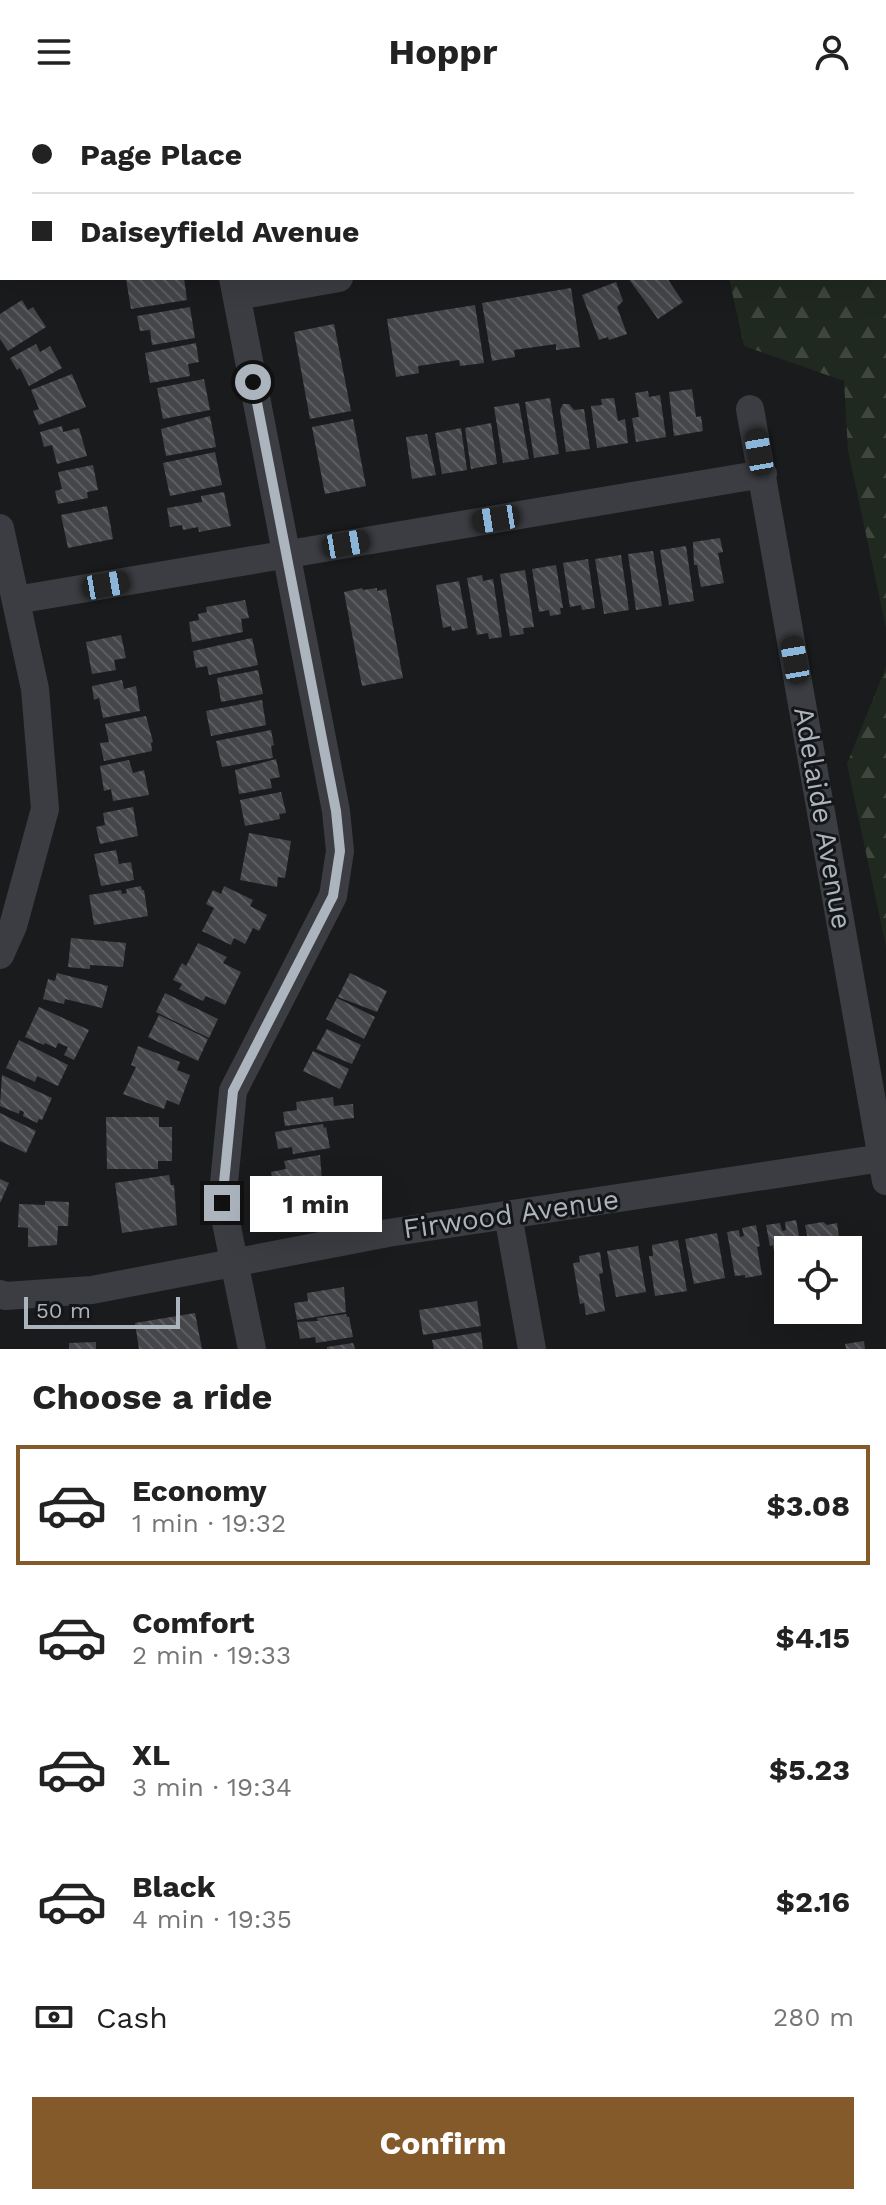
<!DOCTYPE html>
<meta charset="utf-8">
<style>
:root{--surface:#fff;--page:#f2f2f2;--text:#222;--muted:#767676;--line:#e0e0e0;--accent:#845a2a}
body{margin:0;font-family:"Work Sans",sans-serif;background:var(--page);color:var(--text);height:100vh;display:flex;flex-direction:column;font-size:30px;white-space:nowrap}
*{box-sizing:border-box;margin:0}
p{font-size:26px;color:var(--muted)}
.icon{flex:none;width:44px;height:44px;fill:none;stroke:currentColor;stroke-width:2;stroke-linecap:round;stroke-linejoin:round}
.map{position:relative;height:1245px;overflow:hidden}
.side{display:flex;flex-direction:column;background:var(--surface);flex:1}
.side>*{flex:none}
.guide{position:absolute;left:0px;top:0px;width:886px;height:176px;box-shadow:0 8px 32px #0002;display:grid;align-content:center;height:176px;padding:0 32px;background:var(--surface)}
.tools{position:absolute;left:774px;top:1132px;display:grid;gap:16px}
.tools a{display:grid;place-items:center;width:88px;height:88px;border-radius:0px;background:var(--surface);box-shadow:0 8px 32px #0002;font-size:40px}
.scale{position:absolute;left:24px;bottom:20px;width:156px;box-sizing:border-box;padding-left:8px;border:4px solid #acb4bd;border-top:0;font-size:22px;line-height:28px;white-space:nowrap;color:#acb4bd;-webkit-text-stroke:6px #151618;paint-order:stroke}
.end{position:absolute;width:36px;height:36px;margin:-18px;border:10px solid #acb4bd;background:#111;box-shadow:0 0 0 4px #111}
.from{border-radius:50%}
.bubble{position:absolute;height:56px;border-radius:0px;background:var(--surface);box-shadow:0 8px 32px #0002;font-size:26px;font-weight:700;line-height:56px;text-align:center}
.car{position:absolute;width:24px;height:48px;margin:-24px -12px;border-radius:10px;box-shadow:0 0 6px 2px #0007;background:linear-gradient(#222 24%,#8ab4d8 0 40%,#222 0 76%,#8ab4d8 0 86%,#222 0)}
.guide b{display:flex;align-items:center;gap:28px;height:76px;font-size:30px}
.guide b+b{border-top:2px solid var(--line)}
.guide i{width:20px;height:20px;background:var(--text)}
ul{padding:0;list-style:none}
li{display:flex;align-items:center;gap:24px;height:120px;margin:0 16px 12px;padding:0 16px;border:4px solid transparent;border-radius:0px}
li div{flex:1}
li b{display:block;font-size:30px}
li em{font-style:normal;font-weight:700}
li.active{border-color:var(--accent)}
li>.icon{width:72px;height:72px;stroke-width:1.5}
h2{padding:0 32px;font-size:36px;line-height:96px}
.pay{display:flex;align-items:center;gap:20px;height:88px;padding:0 32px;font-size:30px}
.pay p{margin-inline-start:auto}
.cta{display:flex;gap:16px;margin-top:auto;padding:16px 32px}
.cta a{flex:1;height:92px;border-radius:0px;background:var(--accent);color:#fff;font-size:32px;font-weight:700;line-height:92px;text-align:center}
header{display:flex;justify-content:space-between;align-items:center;height:104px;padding:0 32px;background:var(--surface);font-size:36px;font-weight:700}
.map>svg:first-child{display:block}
.forest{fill:url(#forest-firs)}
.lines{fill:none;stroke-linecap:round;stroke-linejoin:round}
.stream{stroke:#2f3c42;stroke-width:6}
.building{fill:url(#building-back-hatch)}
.minor{stroke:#3b3d42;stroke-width:28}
.route{stroke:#acb4bd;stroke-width:10}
.labels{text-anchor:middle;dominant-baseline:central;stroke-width:6;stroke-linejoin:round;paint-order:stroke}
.street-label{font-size:28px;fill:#acb4bd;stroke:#151618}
</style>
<header><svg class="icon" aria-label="menu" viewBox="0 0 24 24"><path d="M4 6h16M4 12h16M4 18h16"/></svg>Hoppr<svg class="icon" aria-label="person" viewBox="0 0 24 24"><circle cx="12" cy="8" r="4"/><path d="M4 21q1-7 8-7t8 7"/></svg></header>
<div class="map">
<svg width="886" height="1245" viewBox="0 0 886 1245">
<defs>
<pattern id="forest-firs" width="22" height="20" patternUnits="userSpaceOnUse" patternTransform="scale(2)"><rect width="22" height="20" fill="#202920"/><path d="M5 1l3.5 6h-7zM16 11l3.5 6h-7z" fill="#3e463e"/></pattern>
<pattern id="building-back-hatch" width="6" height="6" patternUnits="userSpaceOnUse" patternTransform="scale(2)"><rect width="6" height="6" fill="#44464a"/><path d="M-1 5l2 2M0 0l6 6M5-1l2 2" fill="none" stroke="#5c5e62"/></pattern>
</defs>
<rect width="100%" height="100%" fill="#1a1b1d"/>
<path class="forest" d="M603 0H886V524L848 346 844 277 744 242 729 174H884V2Z
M886 563V842L847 660Z"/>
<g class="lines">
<path class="stream" d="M778 0 780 2
M884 103 886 104
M884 146 886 151"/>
</g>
<path class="building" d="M134 174H184L187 196 131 205 126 175Z
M628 174H667L683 198 658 215Z
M616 178 623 197 617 203 627 230 609 236 608 233 599 236 582 191Z
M571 184 580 243 556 246V240L514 246 515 253 492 257 482 199Z
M22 196 28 206 33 203 46 223 8 247 0 235V210Z
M475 201 484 259 460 262 459 256 418 262 419 269 396 273 387 215Z
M190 203 195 234 152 241 150 226 140 227 137 212Z
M334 220 351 307 310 315 294 228Z
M196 239 199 258 188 260 190 272 150 279 145 249Z
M36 240 40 248 50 242 62 264 29 282 20 264 17 266 10 254Z
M72 270 86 303 39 321 33 307 39 305 31 286Z
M204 275 210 306 163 315 157 284Z
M692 285 696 313 701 312 703 327 674 332 669 288Z
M648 287 649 293 660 291 666 333 636 338 632 314 639 313 635 289Z
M550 294 559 350 534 354 525 298Z
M614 294 618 317 625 315 628 339 597 344 591 302 602 301 601 295Z
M519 299 529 355 503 359 494 303Z
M563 300H569L574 306 584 305 590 345 566 348 560 306Z
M210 312 216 343 166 352 161 325Z
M353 315 366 382 325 390 312 323Z
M491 319 497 360 471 365 465 324Z
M62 322 63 328 79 324 87 352 57 360 52 341 44 343 40 328Z
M461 324 467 366 442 370 435 329Z
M427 330 436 371 412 375 406 333Z
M215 348 222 381 170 392 163 359Z
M93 361 98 386 87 388 88 394 58 400 55 387 62 385 58 368Z
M224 388 231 422 199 428 198 423 183 426 182 421 170 423 167 404 202 398 201 392Z
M107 402 113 435 68 444 61 411Z
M720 434 723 448 718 449 724 479 701 483 697 461H694L693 438Z
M686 442 694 497 669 501 660 446Z
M653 447 662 502 636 506 628 450Z
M621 451 629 506 604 510 595 455Z
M588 455 595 504 582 506 581 501 570 503 563 459Z
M556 461 563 504H560L561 510 550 512 549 506 539 508 532 465Z
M525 466 534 523 523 524 524 530 510 532 500 470Z
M482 471 483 477 493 475 502 533 489 535 488 529 477 531 467 474Z
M459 477 468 524 452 527 451 522 443 524 436 481Z
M362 484 363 486 377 484V487L386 485 403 574 362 582 344 488Z
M245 496 249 514 241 515 243 528 192 538 189 518 199 516 198 510 207 508 206 503Z
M121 531 126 554 114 556 116 566 92 570 86 538Z
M252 534 258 561 209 571 207 562 196 564 193 547Z
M258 566 263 590 221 598 217 574Z
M122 576 124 585 136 582 140 607 103 614 99 594 94 596 92 582Z
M262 596 266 621 211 632 206 607Z
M146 612 153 638 151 639 152 647 104 657 100 639 109 638 105 620Z
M271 626 274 641 271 642 273 654 222 663 216 637Z
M276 655 280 673 270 675 272 684 239 690 235 666Z
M129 656 133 669 144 666 149 691 113 697 111 685 104 687 100 662Z
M281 688 286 709 279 710 280 715 245 722 240 696Z
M133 703 138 732 100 740 96 723 105 721 103 709Z
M249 729 291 737 285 774 278 773 277 783 240 776Z
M116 746 119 760 131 758 134 776 101 782 94 750Z
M141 782 142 786H144L148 812 94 821 89 791 121 786 122 790 127 789 126 785Z
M224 782 253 796 250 802 267 811 259 827 253 824 245 840 234 834 231 841 202 827 214 804 206 800 213 786 221 790Z
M71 834 126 839 123 863 90 861V865L68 863Z
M198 839 227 853 223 859 241 868 225 901 206 892 203 897 179 885 182 880 173 876 182 859 186 862Z
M57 869 108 882 102 904 65 895 64 900 43 895 48 875 55 877Z
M350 869 387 887 377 908 338 893Z
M165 889 218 915 209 934 156 908Z
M337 894 375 913 364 935 326 915Z
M39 903 89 926 74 956 64 951 68 943 58 939 56 944 45 939 44 941 25 933Z
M159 911 208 935 198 957 148 933Z
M327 925 361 941 352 960 316 945Z
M19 936 68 961 58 982 37 972 35 978 6 964Z
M138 942 180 958 177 966 190 971 179 1001 167 996 164 1005 123 990 136 963 131 961Z
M313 947 349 965 340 985 303 967Z
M2 971 52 994 42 1016 39 1015 37 1019 23 1012 24 1008 20 1006 19 1010 0 1002Z
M333 993 334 1002 353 1000 354 1014 285 1022 283 1008 297 1006 296 998Z
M0 1009 36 1027 26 1049 0 1037Z
M106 1013H159V1023H172V1057H158V1065H107Z
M323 1020 324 1024 326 1023 330 1044 293 1050 292 1043 278 1045 275 1028Z
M320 1051 322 1077 329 1101 292 1107 291 1100 277 1102 271 1068 286 1065 284 1057Z
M169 1071 171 1081H174L177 1121 122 1129 115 1079Z
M0 1075 9 1079 0 1099Z
M45 1097 69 1098 68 1122H58L57 1141 28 1143V1124L18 1123 19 1100 45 1101Z
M796 1116 802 1146H788V1167L778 1169 773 1141 770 1142 766 1121 780 1119 782 1127 786 1126 785 1118Z
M823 1118 827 1121 837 1119 841 1146H810L805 1121Z
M756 1121 760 1142 757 1143 762 1171 745 1174V1171L735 1172 727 1128 739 1126 740 1133 744 1132 742 1124Z
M717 1129 725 1174 694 1180 685 1135Z
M678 1136 687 1187 655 1192 649 1152H653L652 1141Z
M638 1142 646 1188 616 1193 607 1147Z
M600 1148 603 1169 599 1170 605 1207 586 1211 584 1199 580 1200 573 1159 580 1158 579 1152Z
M344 1183 346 1208 297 1216 294 1199 308 1197 307 1189Z
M477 1197 481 1222 423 1231 419 1206Z
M195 1209 202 1245H139L135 1219Z
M346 1210 347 1213H349L353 1233 316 1239 315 1233 300 1235 297 1218 318 1217 317 1214Z
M481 1228 483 1245H434L432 1236Z
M864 1237 865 1245H846L845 1240Z
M96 1238V1245H69V1239Z
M353 1239 355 1245H327V1243Z"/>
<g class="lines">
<path class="minor" d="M200 0V2
M233 174 336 707 340 747 333 792 233 987 222 1099 252 1245
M237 192 339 174
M750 305 886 1077
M0 424 35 585 45 705 13 822 0 851
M16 496 763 370
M508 1111 532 1245
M0 1190 5 1192 92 1186 388 1129 882 1054"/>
</g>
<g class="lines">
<path class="route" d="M222 1099 233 987 333 792 340 747 336 707 253 278"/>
</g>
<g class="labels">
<g class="street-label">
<text transform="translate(823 714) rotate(80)">Adelaide Avenue</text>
<text transform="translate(511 1110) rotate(-8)">Firwood Avenue</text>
</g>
</g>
</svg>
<div class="tools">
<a><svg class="icon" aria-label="locate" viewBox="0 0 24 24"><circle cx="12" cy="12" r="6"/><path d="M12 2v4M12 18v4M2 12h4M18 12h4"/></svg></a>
</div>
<div class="scale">50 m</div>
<i class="end from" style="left:253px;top:278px"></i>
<i class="end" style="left:222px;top:1099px"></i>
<div class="bubble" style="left:250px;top:1072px;width:132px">1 min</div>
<i class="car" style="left:759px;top:348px;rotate:350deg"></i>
<i class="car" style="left:496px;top:415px;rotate:261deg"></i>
<i class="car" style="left:346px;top:440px;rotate:80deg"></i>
<i class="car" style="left:106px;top:481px;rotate:80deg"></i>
<i class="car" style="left:795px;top:556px;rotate:350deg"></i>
<div class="guide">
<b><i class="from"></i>Page Place</b>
<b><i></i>Daiseyfield Avenue</b>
</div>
</div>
<section class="side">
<h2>Choose a ride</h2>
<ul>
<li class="active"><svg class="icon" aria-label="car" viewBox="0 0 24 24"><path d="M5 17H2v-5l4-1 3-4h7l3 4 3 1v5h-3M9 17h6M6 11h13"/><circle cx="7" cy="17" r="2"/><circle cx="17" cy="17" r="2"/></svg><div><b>Economy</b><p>1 min · 19:32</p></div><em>$3.08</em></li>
<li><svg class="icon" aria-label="car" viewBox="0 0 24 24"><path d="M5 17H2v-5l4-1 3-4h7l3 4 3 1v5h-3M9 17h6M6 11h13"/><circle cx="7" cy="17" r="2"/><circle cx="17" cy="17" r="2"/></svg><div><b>Comfort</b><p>2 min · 19:33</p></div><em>$4.15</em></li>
<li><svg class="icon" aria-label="car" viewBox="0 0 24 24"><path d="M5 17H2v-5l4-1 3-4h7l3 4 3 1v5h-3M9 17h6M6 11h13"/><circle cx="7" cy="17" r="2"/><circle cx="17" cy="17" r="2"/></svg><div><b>XL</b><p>3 min · 19:34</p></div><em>$5.23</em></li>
<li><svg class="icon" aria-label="car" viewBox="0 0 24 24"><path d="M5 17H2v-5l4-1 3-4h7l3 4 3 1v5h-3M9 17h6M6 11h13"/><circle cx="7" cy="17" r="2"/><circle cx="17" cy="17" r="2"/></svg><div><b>Black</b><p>4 min · 19:35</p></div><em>$2.16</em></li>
</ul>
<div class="pay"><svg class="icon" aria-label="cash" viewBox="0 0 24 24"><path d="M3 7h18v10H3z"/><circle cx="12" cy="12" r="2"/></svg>Cash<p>280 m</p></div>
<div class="cta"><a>Confirm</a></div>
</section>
